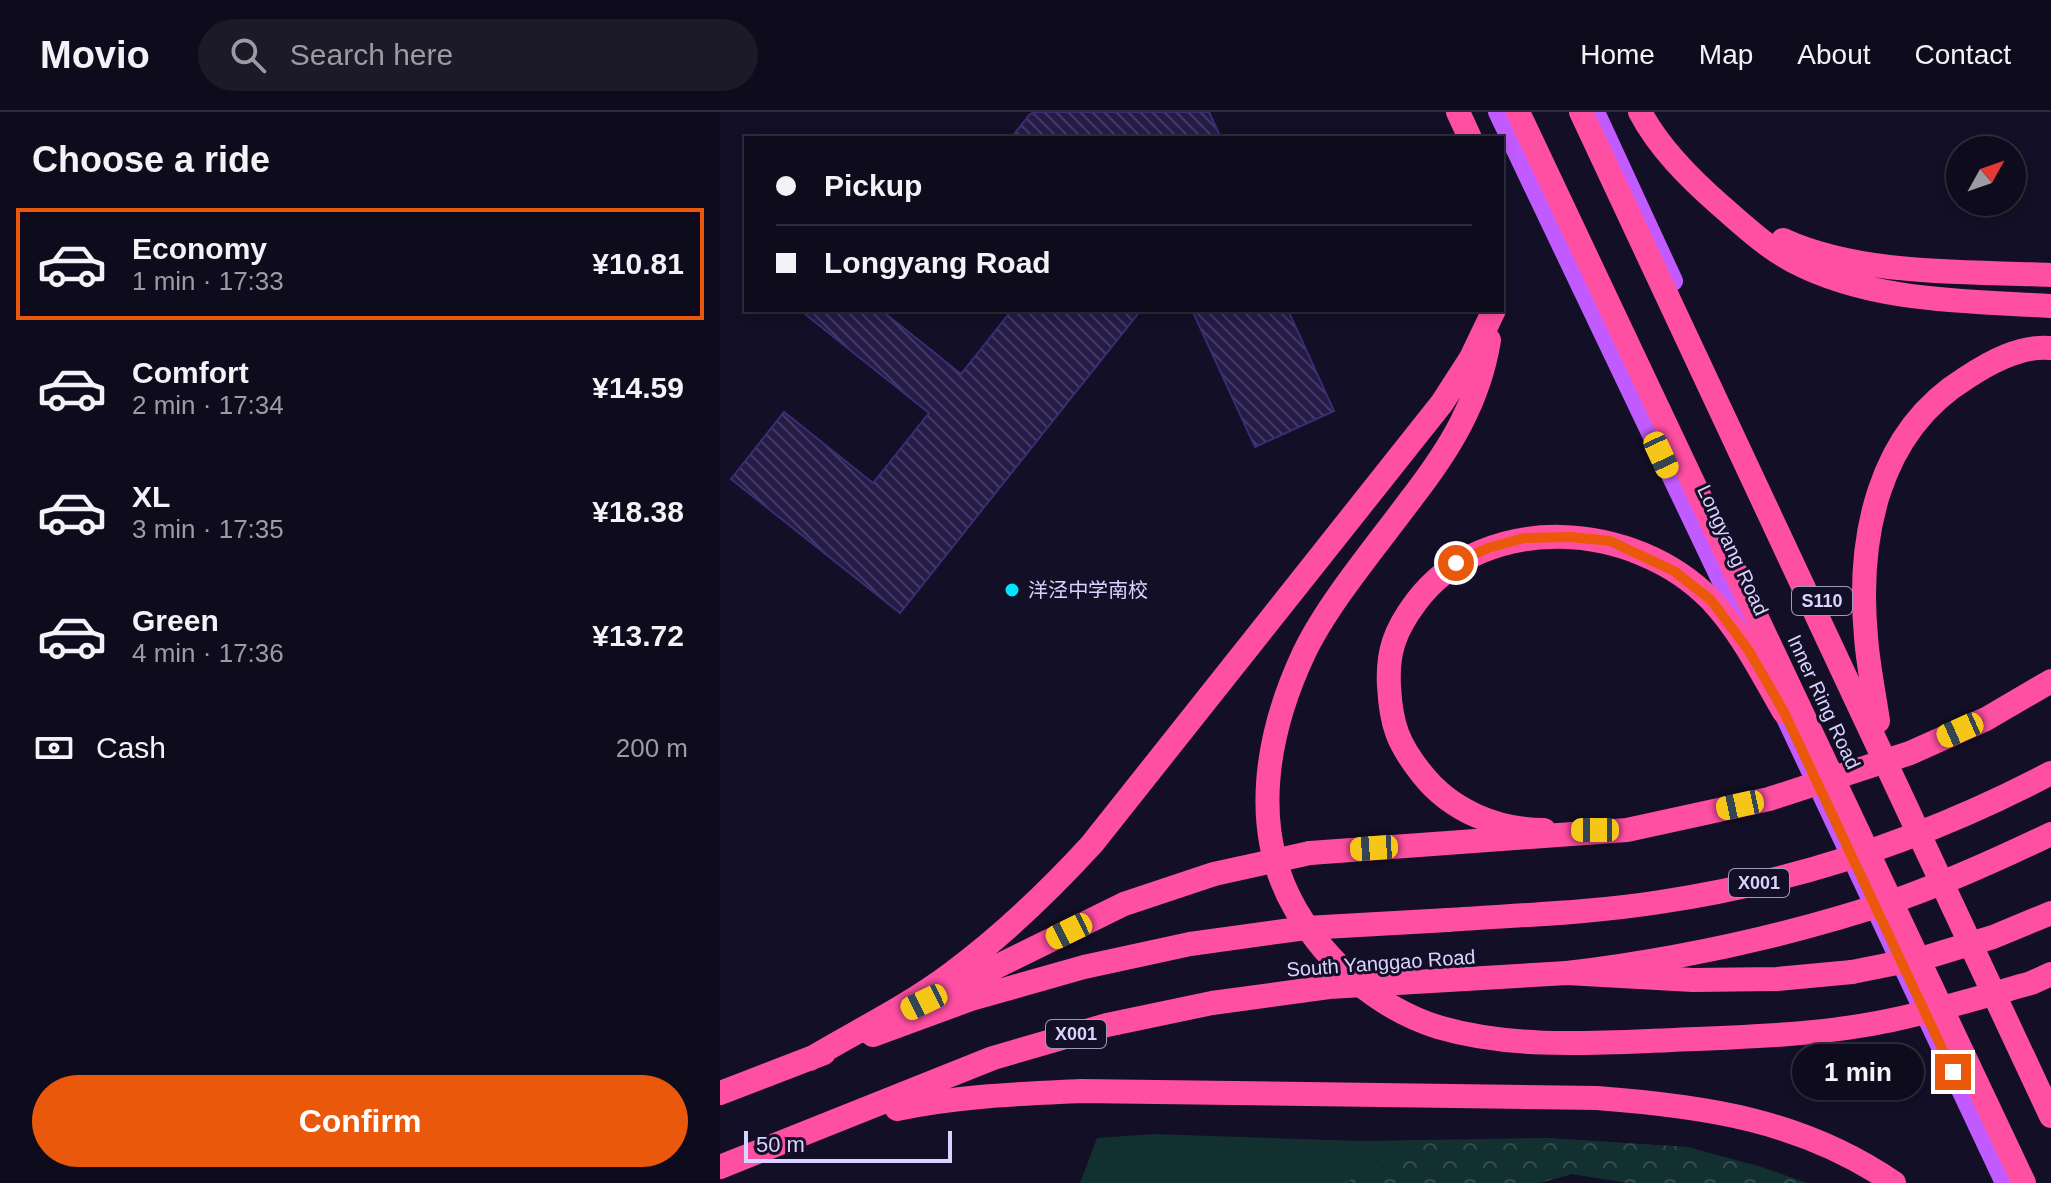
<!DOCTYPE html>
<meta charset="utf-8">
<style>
:root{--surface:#0e0b1c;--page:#1c1929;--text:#f1f3f6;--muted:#9b9ba3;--line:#2e2b3b;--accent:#ea580c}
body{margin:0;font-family:Helvetica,"Noto Sans SC",sans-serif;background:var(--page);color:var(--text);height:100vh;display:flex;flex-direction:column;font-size:30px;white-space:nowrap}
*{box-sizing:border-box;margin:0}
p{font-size:26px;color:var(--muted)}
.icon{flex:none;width:44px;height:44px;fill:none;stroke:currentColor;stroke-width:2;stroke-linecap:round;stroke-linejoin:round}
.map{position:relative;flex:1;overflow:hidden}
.panel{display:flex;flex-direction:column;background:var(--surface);width:720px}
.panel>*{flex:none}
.top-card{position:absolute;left:24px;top:24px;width:760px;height:176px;border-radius:0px;box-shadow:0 4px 12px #0003,0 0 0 2px var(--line);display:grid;align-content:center;height:176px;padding:0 32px;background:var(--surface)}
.needle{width:52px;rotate:50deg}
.tools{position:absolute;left:1226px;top:24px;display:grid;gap:16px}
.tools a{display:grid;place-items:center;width:80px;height:80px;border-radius:50%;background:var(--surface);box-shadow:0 4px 12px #0003,0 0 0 2px var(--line);font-size:40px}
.scale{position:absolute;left:24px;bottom:20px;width:208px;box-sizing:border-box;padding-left:8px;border:4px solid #d9d4ff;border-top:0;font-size:22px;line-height:28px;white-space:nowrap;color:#d9d4ff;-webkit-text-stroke:6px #130f26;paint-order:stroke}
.end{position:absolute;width:36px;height:36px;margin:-18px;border:10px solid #ea580c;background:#fff;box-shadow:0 0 0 4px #fff}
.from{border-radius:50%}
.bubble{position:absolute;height:56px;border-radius:28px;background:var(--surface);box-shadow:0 4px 12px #0003,0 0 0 2px var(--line);font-size:26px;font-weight:800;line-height:56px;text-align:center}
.car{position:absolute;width:24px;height:48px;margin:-24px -12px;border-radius:10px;box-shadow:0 0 6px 2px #0007;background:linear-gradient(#f5c518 24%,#345 0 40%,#f5c518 0 76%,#345 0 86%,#f5c518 0)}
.top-card b{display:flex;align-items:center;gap:28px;height:76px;font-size:30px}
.top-card b+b{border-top:2px solid var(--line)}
.top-card i{width:20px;height:20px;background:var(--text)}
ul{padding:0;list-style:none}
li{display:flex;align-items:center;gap:24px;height:112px;margin:0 16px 12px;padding:0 16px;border:4px solid transparent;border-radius:0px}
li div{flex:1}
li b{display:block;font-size:30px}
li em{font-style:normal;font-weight:800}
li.current{border-color:var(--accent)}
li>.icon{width:72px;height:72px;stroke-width:1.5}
h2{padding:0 32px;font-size:36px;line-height:96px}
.pay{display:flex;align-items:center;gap:20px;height:88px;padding:0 32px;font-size:30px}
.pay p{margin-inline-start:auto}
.button{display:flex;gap:16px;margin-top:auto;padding:16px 32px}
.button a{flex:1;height:92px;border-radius:48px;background:var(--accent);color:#fff;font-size:32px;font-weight:800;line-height:92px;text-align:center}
header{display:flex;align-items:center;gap:48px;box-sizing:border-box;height:112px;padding:0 40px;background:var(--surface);border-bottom:2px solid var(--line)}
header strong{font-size:38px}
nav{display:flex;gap:44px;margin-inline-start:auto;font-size:28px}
.search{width:560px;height:72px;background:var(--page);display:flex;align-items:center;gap:20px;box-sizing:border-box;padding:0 28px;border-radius:44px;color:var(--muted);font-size:30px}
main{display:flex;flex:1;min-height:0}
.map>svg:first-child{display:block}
.green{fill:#12302f}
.forest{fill:url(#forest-crowns)}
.building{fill:url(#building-back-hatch);stroke:#3b2d73;stroke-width:2}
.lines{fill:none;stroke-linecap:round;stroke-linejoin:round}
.primary{stroke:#c25bff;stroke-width:20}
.highway{stroke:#ff4fa3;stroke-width:24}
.highway-bridge{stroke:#ff4fa3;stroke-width:24}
.route{stroke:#ea580c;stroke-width:10}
.poi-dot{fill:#00e5ff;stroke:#130f26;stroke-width:3}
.labels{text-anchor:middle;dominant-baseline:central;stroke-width:6;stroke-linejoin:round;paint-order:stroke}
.shield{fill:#130f26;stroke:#9e99be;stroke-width:2}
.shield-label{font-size:18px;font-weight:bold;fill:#d9d4ff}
.street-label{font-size:20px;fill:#d9d4ff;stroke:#130f26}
.poi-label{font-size:20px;fill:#d9d4ff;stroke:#130f26;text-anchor:start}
</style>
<header>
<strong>Movio</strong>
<div class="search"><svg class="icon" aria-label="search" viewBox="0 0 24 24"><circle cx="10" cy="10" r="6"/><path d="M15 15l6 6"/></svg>Search here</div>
<nav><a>Home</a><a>Map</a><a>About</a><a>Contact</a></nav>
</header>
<main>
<section class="panel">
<h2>Choose a ride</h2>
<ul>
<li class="current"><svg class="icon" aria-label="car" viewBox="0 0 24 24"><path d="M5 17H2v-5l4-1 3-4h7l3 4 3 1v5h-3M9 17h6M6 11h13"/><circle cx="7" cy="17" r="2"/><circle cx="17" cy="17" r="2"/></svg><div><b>Economy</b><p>1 min · 17:33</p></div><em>¥10.81</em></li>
<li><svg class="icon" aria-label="car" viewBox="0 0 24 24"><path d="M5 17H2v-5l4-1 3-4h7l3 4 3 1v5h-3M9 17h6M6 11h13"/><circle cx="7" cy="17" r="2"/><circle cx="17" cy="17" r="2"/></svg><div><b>Comfort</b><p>2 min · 17:34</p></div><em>¥14.59</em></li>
<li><svg class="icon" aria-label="car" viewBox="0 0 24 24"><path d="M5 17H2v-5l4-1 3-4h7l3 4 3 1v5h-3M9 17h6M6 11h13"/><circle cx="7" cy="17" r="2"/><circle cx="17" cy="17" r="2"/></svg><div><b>XL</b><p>3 min · 17:35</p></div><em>¥18.38</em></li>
<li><svg class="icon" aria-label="car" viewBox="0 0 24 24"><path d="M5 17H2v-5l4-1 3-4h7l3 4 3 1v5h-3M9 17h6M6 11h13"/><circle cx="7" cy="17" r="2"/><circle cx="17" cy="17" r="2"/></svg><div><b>Green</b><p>4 min · 17:36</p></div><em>¥13.72</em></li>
</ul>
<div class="pay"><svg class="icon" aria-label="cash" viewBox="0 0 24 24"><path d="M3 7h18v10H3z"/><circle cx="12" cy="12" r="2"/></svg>Cash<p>200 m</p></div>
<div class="button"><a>Confirm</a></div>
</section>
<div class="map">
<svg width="1331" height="1071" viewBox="0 0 1331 1071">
<defs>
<pattern id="forest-crowns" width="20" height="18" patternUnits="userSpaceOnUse" patternTransform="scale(2)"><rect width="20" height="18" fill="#12302f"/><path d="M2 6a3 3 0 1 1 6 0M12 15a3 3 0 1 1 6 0" fill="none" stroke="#344d4e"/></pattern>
<pattern id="building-back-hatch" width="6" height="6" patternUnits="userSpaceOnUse" patternTransform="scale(2)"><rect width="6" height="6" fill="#241b47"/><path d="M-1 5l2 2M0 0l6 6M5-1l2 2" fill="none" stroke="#433b63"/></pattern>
</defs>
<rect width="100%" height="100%" fill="#130f26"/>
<path class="green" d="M434 1022 641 1029 827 1026 967 1035 1041 1055 1087 1071H908L852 1062 819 1071H360L377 1026Z"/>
<path class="forest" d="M827 1026 967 1035 1041 1055 1087 1071H908L852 1062 819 1071H624L708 1030Z"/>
<path class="building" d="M316 0H489L501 26H291L310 2Z
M80 198H161L241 262 292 198H421L180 501 11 367 64 300 153 371 209 301Z
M472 198H568L614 299 535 335Z"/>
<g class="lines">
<path class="primary" d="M778 0 1026 520
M875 0 953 169
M1058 589 1285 1071"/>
<path class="highway" d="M738 0 750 26
M920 0C939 36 969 66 1000 93 1022 112 1046 135 1073 149 1151 190 1245 189 1331 194
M1063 128C1142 164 1245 159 1331 163
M691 387C729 338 759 290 769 228
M1158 609C1154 581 1148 553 1146 525 1137 427 1157 321 1246 266 1270 250 1301 233 1331 236
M824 718C778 718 731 699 702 662 678 632 671 613 669 574 667 540 675 518 696 490 765 398 915 409 991 488 1021 520 1042 562 1064 600
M225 880 404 792 494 762 590 741
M153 923 251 887 364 855 470 832 586 816 728 808
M90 947C137 919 188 894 232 861 283 823 329 779 372 732L722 291 751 246 774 198
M0 981 104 941
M177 997C237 984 299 982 360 979L877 986C984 994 1082 1008 1174 1071
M0 1055 273 946 387 913 492 891 609 875 847 861 973 868 1057 867 1132 860"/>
<path class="highway-bridge" d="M798 0 1304 1071
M861 0 1331 1004
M691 387C657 433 608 491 584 541 546 622 529 718 576 798 608 852 658 896 718 915 786 935 859 932 929 929 1009 925 1093 925 1172 908 1219 898 1265 884 1311 871L1331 862
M590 741 907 718 1049 687 1190 641 1266 607 1331 569
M728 808C799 803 870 801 940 790 1077 770 1209 725 1331 661
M1132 860 1207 845 1273 825 1331 801
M847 861C962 847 1076 822 1185 785 1235 767 1283 745 1331 722"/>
</g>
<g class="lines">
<path class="route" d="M736 451 768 436 804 426 851 425 890 429 954 459 991 488 1029 539 1064 600 1233 960"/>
</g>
<circle class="poi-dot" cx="292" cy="478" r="8"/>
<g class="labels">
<g class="shield">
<rect x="1072" y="475" width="60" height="28" rx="6"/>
<rect x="1009" y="757" width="60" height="28" rx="6"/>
<rect x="326" y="908" width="60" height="28" rx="6"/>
</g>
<g class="shield-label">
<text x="1102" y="489">S110</text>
<text x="1039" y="771">X001</text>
<text x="356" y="922">X001</text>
</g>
<g class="street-label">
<text transform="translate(1013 438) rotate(65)">Longyang Road</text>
<text transform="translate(1104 590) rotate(65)">Inner Ring Road</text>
<text transform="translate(661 851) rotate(-4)">South Yanggao Road</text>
</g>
<g class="poi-label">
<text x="308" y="478">洋泾中学南校</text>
</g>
</g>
</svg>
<div class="tools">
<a><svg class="needle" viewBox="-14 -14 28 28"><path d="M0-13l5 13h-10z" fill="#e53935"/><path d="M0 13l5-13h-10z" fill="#9b9ba3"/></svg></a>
</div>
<div class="scale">50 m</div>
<i class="end from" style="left:736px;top:451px"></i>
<i class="end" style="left:1233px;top:960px"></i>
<div class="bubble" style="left:1072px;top:932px;width:132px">1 min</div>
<i class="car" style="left:941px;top:343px;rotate:155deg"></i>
<i class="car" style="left:1240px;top:618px;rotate:246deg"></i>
<i class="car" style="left:1020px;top:693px;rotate:258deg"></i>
<i class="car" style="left:875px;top:718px;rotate:270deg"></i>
<i class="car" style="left:654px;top:736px;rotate:266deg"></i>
<i class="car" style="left:349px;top:819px;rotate:244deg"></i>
<i class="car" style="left:204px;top:890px;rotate:244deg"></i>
<div class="top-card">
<b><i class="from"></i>Pickup</b>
<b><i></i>Longyang Road</b>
</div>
</div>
</main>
